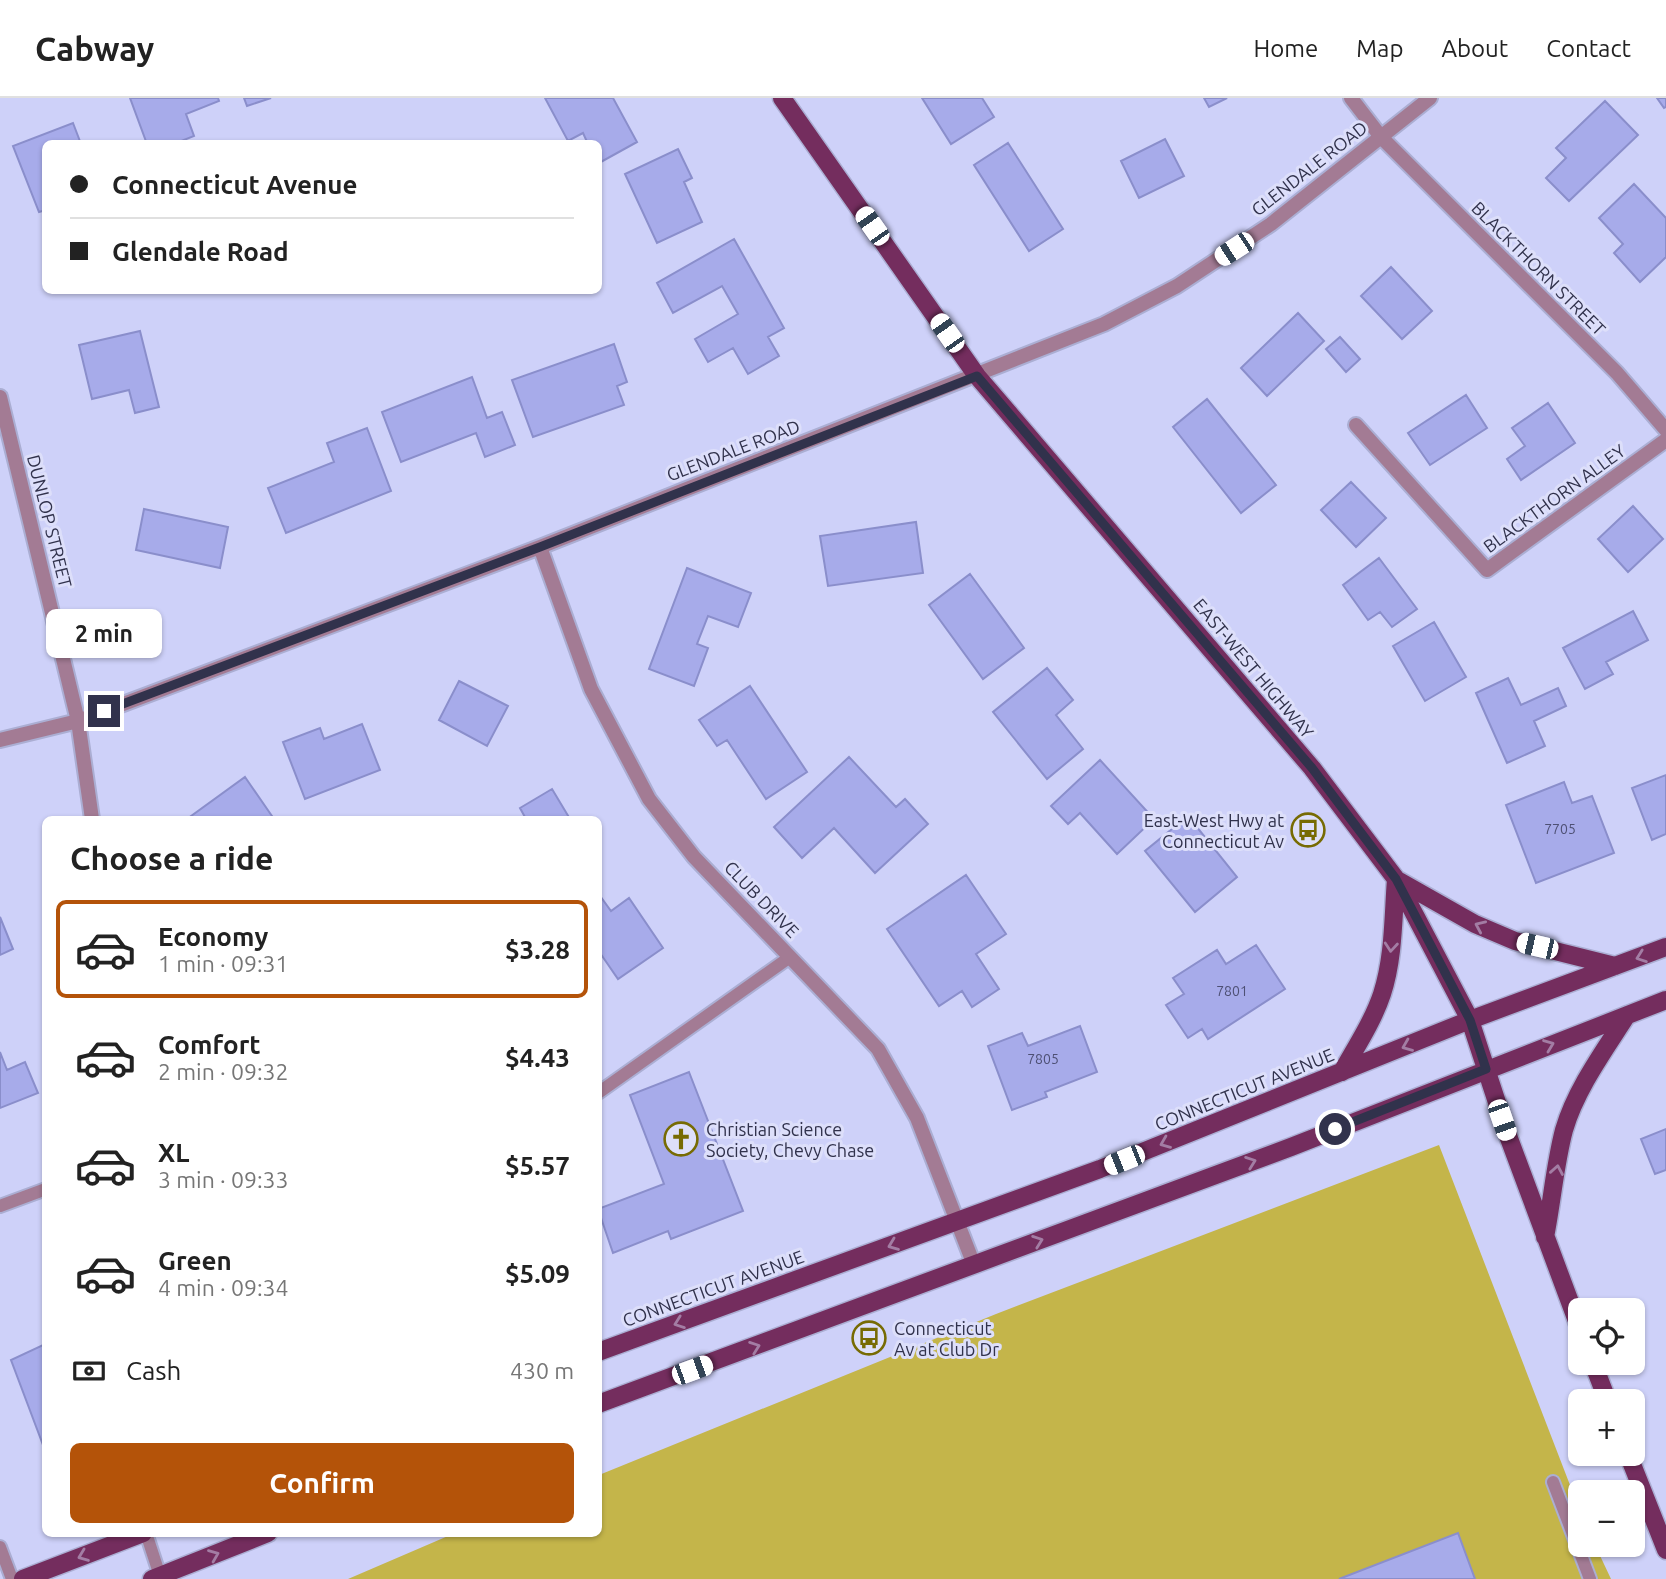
<!DOCTYPE html>
<meta charset="utf-8">
<style>
:root{--surface:#fff;--page:#f6f6f6;--text:#222;--muted:#767676;--line:#e0e0e0;--accent:#b45309}
body{margin:0;font-family:Ubuntu,sans-serif;background:var(--page);color:var(--text);height:100vh;display:flex;flex-direction:column;font-size:26px;white-space:nowrap}
*{box-sizing:border-box;margin:0}
p{font-size:23px;color:var(--muted)}
.icon{flex:none;width:38px;height:38px;fill:none;stroke:currentColor;stroke-width:2;stroke-linecap:round;stroke-linejoin:round}
.map{position:relative;flex:1;overflow:hidden}
.drawer{position:absolute;left:42px;top:718px;width:560px;height:721px;display:flex;flex-direction:column;background:var(--surface);border-radius:10px;box-shadow:0 2px 5px #0004}
.drawer>*{flex:none}
.banner{position:absolute;left:42px;top:42px;width:560px;height:154px;border-radius:10px;box-shadow:0 2px 5px #0004;display:grid;align-content:center;height:154px;padding:0 28px;background:var(--surface)}
.buttons{position:absolute;left:1568px;top:1200px;display:grid;gap:14px}
.buttons a{display:grid;place-items:center;width:77px;height:77px;border-radius:10px;background:var(--surface);box-shadow:0 2px 5px #0004;font-size:35px}
.end{position:absolute;width:32px;height:32px;margin:-16px;border:9px solid #31324c;background:#fff;box-shadow:0 0 0 4px #fff}
.from{border-radius:50%}
.bubble{position:absolute;height:49px;border-radius:10px;background:var(--surface);box-shadow:0 2px 5px #0004;font-size:23px;font-weight:700;line-height:49px;text-align:center}
.car{position:absolute;width:21px;height:42px;margin:-21px -10px;border-radius:9px;box-shadow:0 0 5px 2px #0007;background:linear-gradient(#fff 24%,#345 0 40%,#fff 0 76%,#345 0 86%,#fff 0)}
.banner b{display:flex;align-items:center;gap:24px;height:66px;font-size:26px}
.banner b+b{border-top:2px solid var(--line)}
.banner i{width:18px;height:18px;background:var(--text)}
ul{padding:0;list-style:none}
li{display:flex;align-items:center;gap:21px;height:98px;margin:0 14px 10px;padding:0 14px;border:4px solid transparent;border-radius:10px}
li div{flex:1}
li b{display:block;font-size:26px}
li em{font-style:normal;font-weight:700}
li.active{border-color:var(--accent)}
li>.icon{width:63px;height:63px;stroke-width:1.5}
h2{padding:0 28px;font-size:32px;line-height:84px}
.pay{display:flex;align-items:center;gap:18px;height:77px;padding:0 28px;font-size:26px}
.pay p{margin-inline-start:auto}
.action{display:flex;gap:14px;margin-top:auto;padding:14px 28px}
.action a{flex:1;height:80px;border-radius:10px;background:var(--accent);color:#fff;font-size:28px;font-weight:700;line-height:80px;text-align:center}
header{display:flex;align-items:center;gap:42px;box-sizing:border-box;height:98px;padding:0 35px;background:var(--surface);border-bottom:2px solid var(--line)}
header strong{font-size:33px}
nav{display:flex;gap:38px;margin-inline-start:auto;font-size:24px}
.map>svg:first-child{display:block}
.green{fill:#c4b54a}
.building{fill:#a7abea;stroke:#8a8ecb;stroke-width:2}
.lines{fill:none;stroke-linecap:round;stroke-linejoin:round}
.service-casing{stroke:#abaed3;stroke-width:16}
.minor-casing{stroke:#abaed3;stroke-width:18}
.primary-casing{stroke:#abaed3;stroke-width:21}
.service{stroke:#a37b94;stroke-width:12}
.minor{stroke:#a37b94;stroke-width:14}
.primary{stroke:#742d5e;stroke-width:18}
.oneway{stroke:#a37da4}
.route{stroke:#31324c;stroke-width:9}
.labels{text-anchor:middle;dominant-baseline:central;stroke-width:6;stroke-linejoin:round;paint-order:stroke}
.number-label{font-size:14px;fill:#4e5074}
.street-label{font-size:18px;fill:#31324c;stroke:#dddffa}
.poi-label{font-size:18px;fill:#31324c;stroke:#dddffa;text-anchor:start}
</style>
<header>
<strong>Cabway</strong>
<nav><a>Home</a><a>Map</a><a>About</a><a>Contact</a></nav>
</header>
<div class="map">
<svg width="1666" height="1481" viewBox="0 0 1666 1481">
<rect width="100%" height="100%" fill="#ced1f9"/>
<path class="green" d="M1439 1047 1580 1413V1447H1595L1611 1481H348L455 1435H598L599 1377 996 1216Z"/>
<path class="building" d="M130 0H218L219 3 186 16 194 38 174 46H147Z
M244 0H271L247 8Z
M545 0H613L637 44 599 65 598 46H588L583 35 568 43Z
M922 0H982L994 19 951 46Z
M1204 0H1227L1209 9Z
M1657 0H1666V9L1664 10Z
M1605 3 1638 37 1569 103 1546 80 1566 60 1556 50Z
M73 25 81 46H46V112L39 114 13 48Z
M1165 41 1184 78 1139 100 1121 63Z
M1008 45 1063 131 1029 153 974 67Z
M678 51 692 80 684 84 702 124 657 145 625 76Z
M1634 86 1666 120V159L1640 184 1614 155 1623 146 1599 120Z
M734 141 784 230 768 239 779 258 748 276 733 250 708 264 695 241 738 216 722 188 673 215 657 185Z
M1391 169 1432 213 1402 241 1361 198Z
M1298 215 1324 243 1267 298 1241 270Z
M140 233 159 309 135 315 129 292 92 301 79 247Z
M1340 239 1360 261 1346 274 1326 251Z
M614 246 627 284 617 288 624 307 533 339 512 282Z
M472 279 487 320 502 314 515 347 485 359 476 335 401 364 382 314Z
M1466 297 1487 330 1430 367 1408 335Z
M1207 301 1276 387 1241 415 1173 329Z
M1548 305 1575 345 1521 382 1507 361 1525 348 1512 330Z
M367 330 391 393 286 435 268 390 334 364 327 345Z
M1351 384 1386 420 1356 449 1321 412Z
M1633 408 1663 441 1628 474 1598 441Z
M144 411 228 429 220 470 136 452Z
M916 424 923 475 828 488 820 438Z
M1379 460 1417 511 1392 529 1380 514 1368 522 1343 487Z
M687 470 751 495 738 529 708 518 697 546 708 550 694 588 649 571Z
M970 476 1024 550 983 581 929 507Z
M1633 513 1648 542 1606 564 1613 576 1585 591 1563 550Z
M1434 524 1466 579 1425 603 1393 548Z
M1047 570 1073 602 1056 617 1083 651 1047 681 993 614Z
M1508 580 1521 607 1558 590 1566 608 1534 623 1545 648 1507 665 1476 595Z
M459 583 508 608 487 648 439 622Z
M750 588 807 674 766 701 727 642 717 648 699 622Z
M362 626 380 672 305 701 283 644 320 630 324 641Z
M849 659 896 709 905 701 928 726 875 775 834 730 802 760 774 729Z
M1100 662 1154 721 1117 756 1080 715 1068 726 1051 708Z
M1666 677V736L1652 742 1632 690Z
M245 679 274 721H187Z
M1564 684 1572 705 1592 698 1614 755 1536 785 1506 707Z
M552 691 570 721H526L520 710Z
M1188 718 1237 779 1195 814 1145 753Z
M966 777 1006 836 976 856 999 891 972 909 962 893 939 908 887 831Z
M598 795 611 813 629 800 663 850 618 881 598 852Z
M0 819 13 851 0 857Z
M1256 847 1285 891 1208 941 1202 931 1188 940 1166 907 1184 896 1173 880 1217 852 1226 866Z
M1080 928 1097 974 1045 994 1047 999 1012 1012 988 948 1022 935 1028 948Z
M0 954 7 972 25 964 38 995 0 1010Z
M689 974 743 1113 671 1141 668 1133 613 1155 598 1111 664 1086 630 997Z
M1666 1031V1072L1655 1076 1641 1041Z
M43 1247 46 1254V1355L11 1262Z
M1458 1435 1475 1481H1339Z"/>
<g class="lines">
<defs>
<path id="service" d="M598 995 790 859
M0 1108 46 1091
M1553 1384 1590 1481
M146 1435 160 1478
M0 1449 12 1481"/>
<path id="minor" d="M1351 0 1381 39 1617 275 1666 332
M0 299 78 623 92 721
M1356 327 1487 472 1666 342
M540 449 591 591 649 701 694 759 878 951 917 1020 974 1167
M0 642 78 623 540 449 1104 226 1177 188 1271 126 1430 0"/>
<path id="primary" d="M782 0 977 278 1312 670 1396 781 1470 922 1507 1035 1580 1231
M1399 783 1475 826 1515 843 1615 868
M1342 974C1356 949 1373 923 1382 896 1394 859 1393 819 1396 781
M1545 1139C1552 1104 1555 1066 1564 1032 1576 991 1604 953 1627 917
M598 1254 1100 1071 1470 922 1666 849
M1593 1265 1608 1304
M598 1306 1291 1049 1666 902
M1628 1356 1666 1452
M23 1481 143 1435
M152 1481 268 1435"/>
</defs>
<use href="#service" class="service-casing"/>
<use href="#minor" class="minor-casing"/>
<use href="#primary" class="primary-casing"/>
<use href="#service" class="service"/>
<use href="#minor" class="minor"/>
<use href="#primary" class="primary"/>
</g>
<defs><path id="oneway-chevron" d="M-2-3.5L2.5 0L-2 3.5" fill="none" stroke-width="1.6" stroke-linecap="round" stroke-linejoin="round" transform="scale(1.75)"/></defs>
<g class="oneway">
<use href="#oneway-chevron" transform="translate(1480 828) rotate(-156)"/>
<use href="#oneway-chevron" transform="translate(1391 849) rotate(95)"/>
<use href="#oneway-chevron" transform="translate(1641 859) rotate(160)"/>
<use href="#oneway-chevron" transform="translate(1549 947) rotate(-21)"/>
<use href="#oneway-chevron" transform="translate(1407 948) rotate(158)"/>
<use href="#oneway-chevron" transform="translate(1165 1045) rotate(158)"/>
<use href="#oneway-chevron" transform="translate(1251 1064) rotate(-20)"/>
<use href="#oneway-chevron" transform="translate(1557 1072) rotate(-80)"/>
<use href="#oneway-chevron" transform="translate(1038 1143) rotate(-20)"/>
<use href="#oneway-chevron" transform="translate(893 1147) rotate(159)"/>
<use href="#oneway-chevron" transform="translate(679 1225) rotate(160)"/>
<use href="#oneway-chevron" transform="translate(755 1249) rotate(-20)"/>
<use href="#oneway-chevron" transform="translate(214 1457) rotate(-22)"/>
<use href="#oneway-chevron" transform="translate(83 1458) rotate(159)"/>
</g>
<g class="lines">
<path class="route" d="M104 613 540 449 977 278 1312 670 1396 781 1470 922 1486 971 1335 1031"/>
</g>
<defs>
<symbol id="bus-ring" viewBox="-11 -11 22 22"><circle r="9.5" fill="#dddffa" stroke="#776b03" stroke-width="1.5"/><path d="M-5-6H5V4H4V6H2V4H-2V6H-4V4H-5ZM-3.5-4V0h7V-4ZM-3.5 1.2v1.5H-2V1.2ZM2 1.2v1.5H3.5V1.2Z" fill="#776b03"/></symbol>
<symbol id="church-ring" viewBox="-11 -11 22 22"><circle r="9.5" fill="#dddffa" stroke="#776b03" stroke-width="1.5"/><path d="M-1.2-6h2.4v3.5h3.3v2.4h-3.3V6h-2.4V-.1h-3.3v-2.4h3.3Z" fill="#776b03"/></symbol>
</defs>
<g fill-rule="evenodd">
<use href="#bus-ring" x="1289" y="713" width="38" height="38"/>
<use href="#church-ring" x="662" y="1022" width="38" height="38"/>
<use href="#bus-ring" x="850" y="1221" width="38" height="38"/>
</g>
<g class="labels">
<g class="number-label">
<text x="1560" y="731">7705</text>
<text x="1232" y="893">7801</text>
<text x="1043" y="961">7805</text>
</g>
<g class="street-label">
<text transform="translate(1309 70) rotate(-38)">GLENDALE ROAD</text>
<text transform="translate(1539 170) rotate(45)">BLACKTHORN STREET</text>
<text transform="translate(733 352) rotate(-21)">GLENDALE ROAD</text>
<text transform="translate(1554 400) rotate(-36)">BLACKTHORN ALLEY</text>
<text transform="translate(50 423) rotate(76)">DUNLOP STREET</text>
<text transform="translate(1254 570) rotate(50)">EAST-WEST HIGHWAY</text>
<text transform="translate(762 801) rotate(46)">CLUB DRIVE</text>
<text transform="translate(1244 991) rotate(-22)">CONNECTICUT AVENUE</text>
<text transform="translate(713 1190) rotate(-20)">CONNECTICUT AVENUE</text>
</g>
<g class="poi-label">
<text x="1284" y="722" text-anchor="end">East-West Hwy at<tspan x="1284" dy="21">Connecticut Av</tspan></text>
<text x="706" y="1031">Christian Science<tspan x="706" dy="21">Society, Chevy Chase</tspan></text>
<text x="894" y="1230">Connecticut<tspan x="894" dy="21">Av at Club Dr</tspan></text>
</g>
</g>
</svg>
<div class="buttons">
<a><svg class="icon" aria-label="locate" viewBox="0 0 24 24"><circle cx="12" cy="12" r="6"/><path d="M12 2v4M12 18v4M2 12h4M18 12h4"/></svg></a>
<a>+</a>
<a>−</a>
</div>
<i class="end from" style="left:1335px;top:1031px"></i>
<i class="end" style="left:104px;top:613px"></i>
<div class="bubble" style="left:46px;top:511px;width:116px">2 min</div>
<i class="car" style="left:872px;top:128px;rotate:325deg"></i>
<i class="car" style="left:1234px;top:151px;rotate:237deg"></i>
<i class="car" style="left:947px;top:235px;rotate:325deg"></i>
<i class="car" style="left:1537px;top:848px;rotate:283deg"></i>
<i class="car" style="left:1502px;top:1022px;rotate:161deg"></i>
<i class="car" style="left:1124px;top:1062px;rotate:248deg"></i>
<i class="car" style="left:692px;top:1272px;rotate:70deg"></i>
<div class="banner">
<b><i class="from"></i>Connecticut Avenue</b>
<b><i></i>Glendale Road</b>
</div>
<section class="drawer">
<h2>Choose a ride</h2>
<ul>
<li class="active"><svg class="icon" aria-label="car" viewBox="0 0 24 24"><path d="M5 17H2v-5l4-1 3-4h7l3 4 3 1v5h-3M9 17h6M6 11h13"/><circle cx="7" cy="17" r="2"/><circle cx="17" cy="17" r="2"/></svg><div><b>Economy</b><p>1 min · 09:31</p></div><em>$3.28</em></li>
<li><svg class="icon" aria-label="car" viewBox="0 0 24 24"><path d="M5 17H2v-5l4-1 3-4h7l3 4 3 1v5h-3M9 17h6M6 11h13"/><circle cx="7" cy="17" r="2"/><circle cx="17" cy="17" r="2"/></svg><div><b>Comfort</b><p>2 min · 09:32</p></div><em>$4.43</em></li>
<li><svg class="icon" aria-label="car" viewBox="0 0 24 24"><path d="M5 17H2v-5l4-1 3-4h7l3 4 3 1v5h-3M9 17h6M6 11h13"/><circle cx="7" cy="17" r="2"/><circle cx="17" cy="17" r="2"/></svg><div><b>XL</b><p>3 min · 09:33</p></div><em>$5.57</em></li>
<li><svg class="icon" aria-label="car" viewBox="0 0 24 24"><path d="M5 17H2v-5l4-1 3-4h7l3 4 3 1v5h-3M9 17h6M6 11h13"/><circle cx="7" cy="17" r="2"/><circle cx="17" cy="17" r="2"/></svg><div><b>Green</b><p>4 min · 09:34</p></div><em>$5.09</em></li>
</ul>
<div class="pay"><svg class="icon" aria-label="cash" viewBox="0 0 24 24"><path d="M3 7h18v10H3z"/><circle cx="12" cy="12" r="2"/></svg>Cash<p>430 m</p></div>
<div class="action"><a>Confirm</a></div>
</section>
</div>
